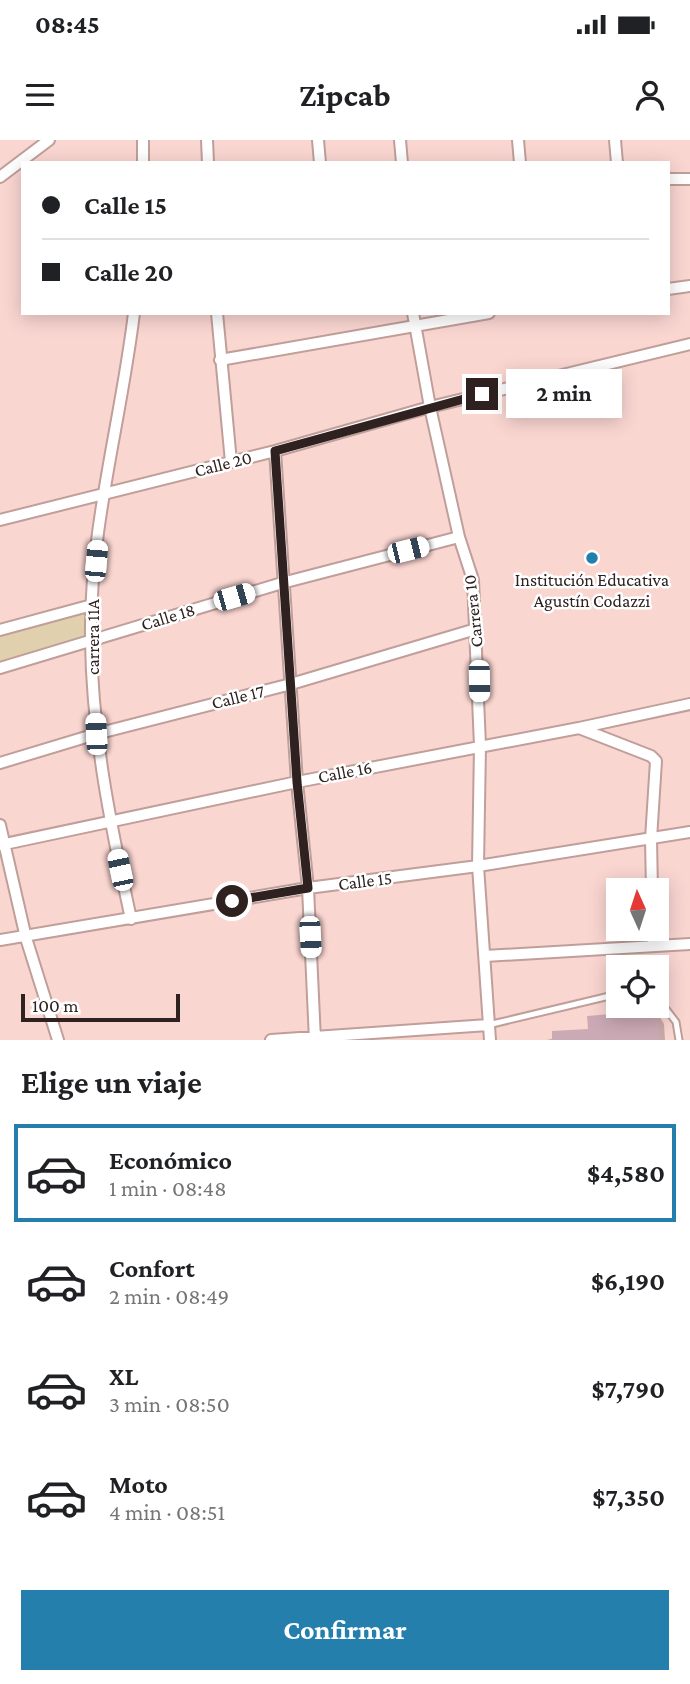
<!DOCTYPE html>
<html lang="es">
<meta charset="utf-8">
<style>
:root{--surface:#fff;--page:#f6f6f6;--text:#202124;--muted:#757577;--line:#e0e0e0;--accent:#247fad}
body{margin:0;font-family:"Crimson Pro",serif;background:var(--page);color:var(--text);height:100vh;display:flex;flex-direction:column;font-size:26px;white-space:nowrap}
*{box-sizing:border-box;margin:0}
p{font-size:23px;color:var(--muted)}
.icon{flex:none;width:38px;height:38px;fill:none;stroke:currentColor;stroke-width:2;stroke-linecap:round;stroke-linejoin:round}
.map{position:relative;height:900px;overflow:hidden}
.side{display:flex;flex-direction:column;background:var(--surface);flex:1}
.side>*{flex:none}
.top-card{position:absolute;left:21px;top:21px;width:649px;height:154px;border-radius:0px;box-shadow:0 4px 18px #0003;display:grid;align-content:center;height:154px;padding:0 21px;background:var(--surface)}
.needle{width:46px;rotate:357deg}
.tools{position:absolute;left:606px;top:738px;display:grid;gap:14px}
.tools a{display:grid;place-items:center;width:63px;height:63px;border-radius:0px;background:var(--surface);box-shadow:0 4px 18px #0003;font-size:35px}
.scale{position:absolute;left:21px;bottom:18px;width:159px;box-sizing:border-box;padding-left:7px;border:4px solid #2e211f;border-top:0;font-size:19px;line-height:24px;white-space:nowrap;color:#2e211f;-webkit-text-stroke:5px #fff;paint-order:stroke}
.end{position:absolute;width:32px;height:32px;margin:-16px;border:9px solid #2e211f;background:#fff;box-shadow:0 0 0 4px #fff}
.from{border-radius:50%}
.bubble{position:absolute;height:49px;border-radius:0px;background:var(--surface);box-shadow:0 4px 18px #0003;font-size:23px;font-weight:700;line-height:49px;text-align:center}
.car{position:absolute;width:21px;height:42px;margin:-21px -10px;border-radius:9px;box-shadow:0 0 5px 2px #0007;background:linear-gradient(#fff 24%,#345 0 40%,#fff 0 76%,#345 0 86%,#fff 0)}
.top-card b{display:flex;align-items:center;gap:24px;height:66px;font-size:26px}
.top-card b+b{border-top:2px solid var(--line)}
.top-card i{width:18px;height:18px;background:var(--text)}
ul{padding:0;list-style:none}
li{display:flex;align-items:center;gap:21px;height:98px;margin:0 14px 10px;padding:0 7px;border:4px solid transparent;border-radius:0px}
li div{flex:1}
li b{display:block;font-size:26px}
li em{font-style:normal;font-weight:700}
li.current{border-color:var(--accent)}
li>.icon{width:63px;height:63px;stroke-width:1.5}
h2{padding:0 21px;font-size:32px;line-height:84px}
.primary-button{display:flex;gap:14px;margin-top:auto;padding:14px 21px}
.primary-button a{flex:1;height:80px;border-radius:0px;background:var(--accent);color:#fff;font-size:28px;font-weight:700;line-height:80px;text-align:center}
.status{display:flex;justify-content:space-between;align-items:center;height:49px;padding:0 35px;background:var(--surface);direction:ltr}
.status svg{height:19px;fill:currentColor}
header{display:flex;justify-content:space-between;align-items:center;height:91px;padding:0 21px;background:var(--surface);font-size:32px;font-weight:700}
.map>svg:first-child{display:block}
.green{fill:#e0d0ad}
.shadow{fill:#0003}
.building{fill:#ccaab5}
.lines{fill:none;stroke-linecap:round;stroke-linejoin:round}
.service-casing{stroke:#c09e9a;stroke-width:9}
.minor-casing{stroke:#c09e9a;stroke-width:14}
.service{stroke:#fff;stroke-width:5}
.minor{stroke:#fff;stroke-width:10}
.route{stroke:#2e211f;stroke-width:9}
.poi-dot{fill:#247fad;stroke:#fff;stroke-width:2.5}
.labels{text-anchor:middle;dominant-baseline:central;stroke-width:5;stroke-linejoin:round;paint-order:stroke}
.street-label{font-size:18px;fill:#2e211f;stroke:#fff}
.poi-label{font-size:18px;fill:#2e211f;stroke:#fff}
</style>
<div class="status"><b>08:45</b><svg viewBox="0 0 49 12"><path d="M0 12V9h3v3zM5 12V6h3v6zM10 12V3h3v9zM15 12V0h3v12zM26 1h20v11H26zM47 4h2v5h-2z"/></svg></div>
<header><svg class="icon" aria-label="menu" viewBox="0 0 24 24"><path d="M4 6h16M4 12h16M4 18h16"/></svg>Zipcab<svg class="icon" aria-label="person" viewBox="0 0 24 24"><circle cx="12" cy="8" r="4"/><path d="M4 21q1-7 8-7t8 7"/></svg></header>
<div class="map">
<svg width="690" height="900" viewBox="0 0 690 900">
<rect width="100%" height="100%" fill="#fad6d1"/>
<path class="green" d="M90 470 88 498 0 524V493Z"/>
<path class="shadow" d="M657 872 664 884 665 900H547Z"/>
<path class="building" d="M658 870 660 900H552V891L588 889 587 876Z"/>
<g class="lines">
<defs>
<path id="service" d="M656 856 676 882 679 900
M488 885 618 854"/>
<path id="minor" d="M207 0 208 23
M318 0 320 23
M400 0 402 23
M518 0 520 23
M615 0 617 23
M143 23V0
M0 37 49 0
M668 39H690
M668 149 690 146
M217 173 231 322
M413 173 430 267 459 397 473 440 480 606 478 726 490 900
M220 220 489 173
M275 311 297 642 308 748 315 900
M0 380 275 311 430 267 690 204
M0 490 92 465
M0 528 282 443 459 397
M579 588 651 616 656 621 651 699 652 751
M0 623 96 594 291 544 476 489
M0 685 26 798 58 900
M0 705 297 642 579 588 690 564
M131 779C111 687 92 595 91 500 89 389 121 282 134 173
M653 789V806
M0 800 308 748 478 726 690 692
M485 816 690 804
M271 900 488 885"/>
</defs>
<use href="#service" class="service-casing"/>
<use href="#minor" class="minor-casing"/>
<use href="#service" class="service"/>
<use href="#minor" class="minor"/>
</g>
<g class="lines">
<path class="route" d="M232 761 308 748 297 642 275 311 482 254"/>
</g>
<circle class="poi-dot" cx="592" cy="418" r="7"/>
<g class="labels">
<g class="street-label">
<text transform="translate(223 324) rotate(-14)">Calle 20</text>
<text transform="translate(473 471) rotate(-96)">Carrera 10</text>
<text transform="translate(168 477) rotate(-17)">Calle 18</text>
<text transform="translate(93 497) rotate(-90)">carrera 11A</text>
<text transform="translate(238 557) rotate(-14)">Calle 17</text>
<text transform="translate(345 632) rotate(-11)">Calle 16</text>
<text transform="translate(365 741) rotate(-7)">Calle 15</text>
</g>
<g class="poi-label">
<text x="592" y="440">Institución Educativa<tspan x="592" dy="21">Agustín Codazzi</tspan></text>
</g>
</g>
</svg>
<div class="tools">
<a><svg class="needle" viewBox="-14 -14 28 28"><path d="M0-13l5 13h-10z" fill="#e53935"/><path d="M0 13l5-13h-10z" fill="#757577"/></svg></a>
<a><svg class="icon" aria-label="locate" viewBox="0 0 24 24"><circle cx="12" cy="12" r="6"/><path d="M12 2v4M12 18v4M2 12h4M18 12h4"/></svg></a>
</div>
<div class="scale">100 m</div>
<i class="end from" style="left:232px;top:761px"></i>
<i class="end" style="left:482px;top:254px"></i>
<div class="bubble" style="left:506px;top:229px;width:116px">2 min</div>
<i class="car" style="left:408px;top:410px;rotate:76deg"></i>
<i class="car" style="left:96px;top:421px;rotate:5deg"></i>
<i class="car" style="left:234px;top:457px;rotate:74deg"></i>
<i class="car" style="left:479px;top:541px;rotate:179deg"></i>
<i class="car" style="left:96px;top:594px;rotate:357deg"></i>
<i class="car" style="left:120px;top:730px;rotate:348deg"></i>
<i class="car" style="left:310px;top:797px;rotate:177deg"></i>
<div class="top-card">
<b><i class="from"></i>Calle 15</b>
<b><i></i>Calle 20</b>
</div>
</div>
<section class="side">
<h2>Elige un viaje</h2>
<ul>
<li class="current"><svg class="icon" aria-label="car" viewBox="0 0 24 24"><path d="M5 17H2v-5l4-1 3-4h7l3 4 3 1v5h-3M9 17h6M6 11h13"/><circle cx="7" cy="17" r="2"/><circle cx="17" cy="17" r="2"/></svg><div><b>Económico</b><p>1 min · 08:48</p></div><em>$4,580</em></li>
<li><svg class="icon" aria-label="car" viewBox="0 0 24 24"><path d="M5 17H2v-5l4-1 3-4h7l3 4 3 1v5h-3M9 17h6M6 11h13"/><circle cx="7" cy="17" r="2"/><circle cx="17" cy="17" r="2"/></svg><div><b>Confort</b><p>2 min · 08:49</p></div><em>$6,190</em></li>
<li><svg class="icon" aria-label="car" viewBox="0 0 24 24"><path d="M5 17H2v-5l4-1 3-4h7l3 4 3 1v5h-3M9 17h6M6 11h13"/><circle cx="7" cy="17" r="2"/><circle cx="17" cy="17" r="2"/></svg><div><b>XL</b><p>3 min · 08:50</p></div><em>$7,790</em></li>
<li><svg class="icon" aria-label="car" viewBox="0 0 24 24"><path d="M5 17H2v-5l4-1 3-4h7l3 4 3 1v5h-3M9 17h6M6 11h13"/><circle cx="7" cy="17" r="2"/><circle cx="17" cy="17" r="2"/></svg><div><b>Moto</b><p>4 min · 08:51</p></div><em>$7,350</em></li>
</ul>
<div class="primary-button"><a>Confirmar</a></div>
</section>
